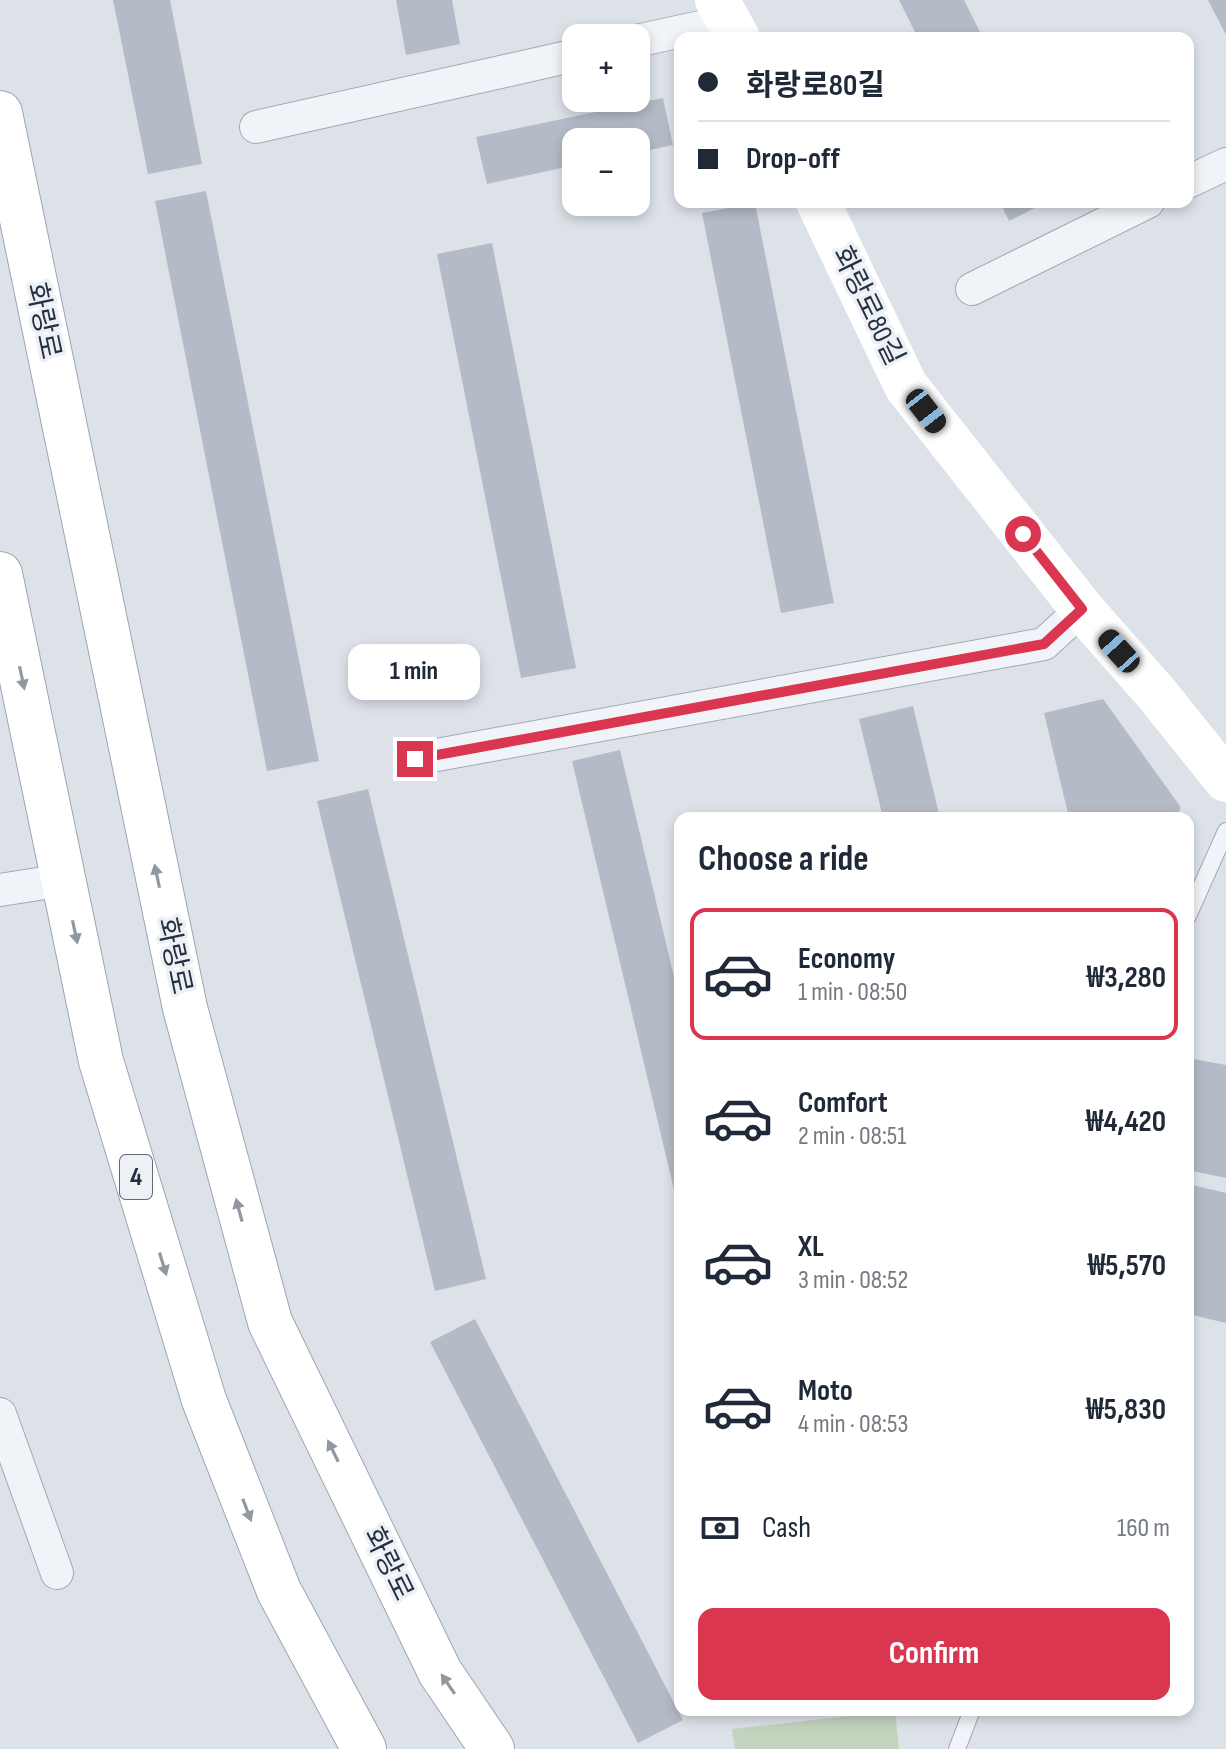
<!DOCTYPE html>
<meta charset="utf-8">
<style>
:root{--surface:#fff;--page:#f6f6f7;--text:#1f2937;--muted:#747a83;--line:#e0e1e3;--accent:#da3650}
body{margin:0;font-family:"Sofia Sans Condensed","Noto Sans KR",sans-serif;background:var(--page);color:var(--text);height:100vh;display:flex;flex-direction:column;font-size:30px;white-space:nowrap}
*{box-sizing:border-box;margin:0}
p{font-size:26px;color:var(--muted)}
.icon{flex:none;width:44px;height:44px;fill:none;stroke:currentColor;stroke-width:2;stroke-linecap:round;stroke-linejoin:round}
.map{position:relative;flex:1;overflow:hidden}
.side{position:absolute;left:674px;top:812px;width:520px;height:904px;display:flex;flex-direction:column;background:var(--surface);border-radius:16px;box-shadow:0 4px 12px #0003}
.side>*{flex:none}
.hud{position:absolute;left:674px;top:32px;width:520px;height:176px;border-radius:16px;box-shadow:0 4px 12px #0003;display:grid;align-content:center;height:176px;padding:0 24px;background:var(--surface)}
.fabs{position:absolute;left:562px;top:24px;display:grid;gap:16px}
.fabs a{display:grid;place-items:center;width:88px;height:88px;border-radius:16px;background:var(--surface);box-shadow:0 4px 12px #0003;font-size:40px}
.end{position:absolute;width:36px;height:36px;margin:-18px;border:10px solid #da3650;background:#fff;box-shadow:0 0 0 4px #fff}
.from{border-radius:50%}
.bubble{position:absolute;height:56px;border-radius:16px;background:var(--surface);box-shadow:0 4px 12px #0003;font-size:26px;font-weight:700;line-height:56px;text-align:center}
.car{position:absolute;width:24px;height:48px;margin:-24px -12px;border-radius:10px;box-shadow:0 0 6px 2px #0007;background:linear-gradient(#222 24%,#8ab4d8 0 40%,#222 0 76%,#8ab4d8 0 86%,#222 0)}
.hud b{display:flex;align-items:center;gap:28px;height:76px;font-size:30px}
.hud b+b{border-top:2px solid var(--line)}
.hud i{width:20px;height:20px;background:var(--text)}
ul{padding:0;list-style:none}
li{display:flex;align-items:center;gap:24px;height:132px;margin:0 16px 12px;padding:0 8px;border:4px solid transparent;border-radius:16px}
li div{flex:1}
li b{display:block;font-size:30px}
li em{font-style:normal;font-weight:700}
li.selected{border-color:var(--accent)}
li>.icon{width:72px;height:72px;stroke-width:1.5}
h2{padding:0 24px;font-size:36px;line-height:96px}
.pay{display:flex;align-items:center;gap:20px;height:88px;padding:0 24px;font-size:30px}
.pay p{margin-inline-start:auto}
.button{display:flex;gap:16px;margin-top:auto;padding:16px 24px}
.button a{flex:1;height:92px;border-radius:16px;background:var(--accent);color:#fff;font-size:32px;font-weight:700;line-height:92px;text-align:center}
.map>svg:first-child{display:block}
.green{fill:#c3d3be}
.building{fill:#b4bbc6}
.lines{fill:none;stroke-linecap:round;stroke-linejoin:round}
.lane-casing{stroke:#a2a9b3;stroke-width:18}
.street-casing{stroke:#a2a9b3;stroke-width:34}
.primary-casing{stroke:#9ca6b5;stroke-width:46}
.lane{stroke:#f0f3f7;stroke-width:16}
.street{stroke:#f0f3f7;stroke-width:32}
.secondary{stroke:#fff;stroke-width:44}
.primary{stroke:#fff;stroke-width:44}
.oneway{fill:#9298a0}
.route{stroke:#da3650;stroke-width:10}
.labels{text-anchor:middle;dominant-baseline:central;stroke-width:7;stroke-linejoin:round;paint-order:stroke}
.shield{fill:#edf1f6;stroke:#616a77;stroke-width:2}
.shield-label{font-size:26px;font-weight:bold;fill:#253041}
.street-label{font-size:28px;fill:#253041;stroke:#edf1f6}
</style>
<div class="map">
<svg width="1226" height="1749" viewBox="0 0 1226 1749">
<rect width="100%" height="100%" fill="#dde2e9"/>
<path class="green" d="M895 1711 899 1749H735L732 1729Z"/>
<path class="building" d="M113 0H170L202 164 148 174Z
M396 0H452L460 44 406 55Z
M899 0H964L983 38H918Z
M1208 0H1226V35Z
M663 98 673 145 636 153V142H576V165L487 184 476 137Z
M206 191 319 761 267 771 155 201Z
M1000 202H1046L1009 221Z
M755 203 834 603 781 613 702 213Z
M492 243 576 668 521 678 437 254Z
M1103 699 1180 806 1179 818H1069L1044 713Z
M913 706 940 818H883L859 719Z
M620 750 680 1002V1197L676 1198 572 761Z
M368 789 486 1279 435 1291 317 801Z
M1188 1058 1226 1065V1178L1188 1170Z
M1188 1184 1226 1193V1323L1188 1314Z
M475 1319 683 1720 638 1743 430 1342Z"/>
<g class="lines">
<defs>
<path id="lane" d="M1188 916 1226 831
M957 1749 972 1710"/>
<path id="street" d="M636 41 728 21
M256 127 576 55
M1188 182 1226 164
M972 289 1148 202
M415 759 1044 644 1082 609
M0 890 64 880
M0 1414 57 1573"/>
<path id="primary" d="M0 113 185 1008 270 1322 440 1672 492 1749
M0 574 101 1061 204 1400 279 1591 364 1749"/>
</defs>
<use href="#lane" class="lane-casing"/>
<use href="#street" class="street-casing"/>
<use href="#primary" class="primary-casing"/>
<use href="#lane" class="lane"/>
<use href="#street" class="street"/>
<path class="secondary" d="M717 0 738 38
M818 202 906 386 1082 609 1156 693 1226 780"/>
<use href="#primary" class="primary"/>
</g>
<defs><path id="oneway-solid" d="M-6-.8H1V-3.2L6.5 0L1 3.2V.8H-6Z" transform="scale(2)"/></defs>
<g class="oneway">
<use href="#oneway-solid" transform="translate(22 678) rotate(78)"/>
<use href="#oneway-solid" transform="translate(157 876) rotate(-102)"/>
<use href="#oneway-solid" transform="translate(75 932) rotate(78)"/>
<use href="#oneway-solid" transform="translate(239 1210) rotate(-105)"/>
<use href="#oneway-solid" transform="translate(163 1264) rotate(73)"/>
<use href="#oneway-solid" transform="translate(333 1451) rotate(-116)"/>
<use href="#oneway-solid" transform="translate(247 1510) rotate(69)"/>
<use href="#oneway-solid" transform="translate(448 1684) rotate(-124)"/>
</g>
<g class="lines">
<path class="route" d="M415 759 1044 644 1082 609 1023 534"/>
</g>
<g class="labels">
<rect class="shield" x="120" y="1155" width="32" height="44" rx="6"/>
<g class="shield-label">
<text x="136" y="1177">4</text>
</g>
<g class="street-label">
<text transform="translate(868 306) rotate(64)">화랑로80길</text>
<text transform="translate(43 321) rotate(78)">화랑로</text>
<text transform="translate(174 956) rotate(78)">화랑로</text>
<text transform="translate(388 1564) rotate(64)">화랑로</text>
</g>
</g>
</svg>
<div class="fabs">
<a>+</a>
<a>−</a>
</div>
<i class="end from" style="left:1023px;top:534px"></i>
<i class="end" style="left:415px;top:759px"></i>
<div class="bubble" style="left:348px;top:644px;width:132px">1 min</div>
<i class="car" style="left:926px;top:411px;rotate:142deg"></i>
<i class="car" style="left:1119px;top:651px;rotate:318deg"></i>
<div class="hud">
<b><i class="from"></i>화랑로80길</b>
<b><i></i>Drop-off</b>
</div>
<section class="side">
<h2>Choose a ride</h2>
<ul>
<li class="selected"><svg class="icon" aria-label="car" viewBox="0 0 24 24"><path d="M5 17H2v-5l4-1 3-4h7l3 4 3 1v5h-3M9 17h6M6 11h13"/><circle cx="7" cy="17" r="2"/><circle cx="17" cy="17" r="2"/></svg><div><b>Economy</b><p>1 min · 08:50</p></div><em>₩3,280</em></li>
<li><svg class="icon" aria-label="car" viewBox="0 0 24 24"><path d="M5 17H2v-5l4-1 3-4h7l3 4 3 1v5h-3M9 17h6M6 11h13"/><circle cx="7" cy="17" r="2"/><circle cx="17" cy="17" r="2"/></svg><div><b>Comfort</b><p>2 min · 08:51</p></div><em>₩4,420</em></li>
<li><svg class="icon" aria-label="car" viewBox="0 0 24 24"><path d="M5 17H2v-5l4-1 3-4h7l3 4 3 1v5h-3M9 17h6M6 11h13"/><circle cx="7" cy="17" r="2"/><circle cx="17" cy="17" r="2"/></svg><div><b>XL</b><p>3 min · 08:52</p></div><em>₩5,570</em></li>
<li><svg class="icon" aria-label="car" viewBox="0 0 24 24"><path d="M5 17H2v-5l4-1 3-4h7l3 4 3 1v5h-3M9 17h6M6 11h13"/><circle cx="7" cy="17" r="2"/><circle cx="17" cy="17" r="2"/></svg><div><b>Moto</b><p>4 min · 08:53</p></div><em>₩5,830</em></li>
</ul>
<div class="pay"><svg class="icon" aria-label="cash" viewBox="0 0 24 24"><path d="M3 7h18v10H3z"/><circle cx="12" cy="12" r="2"/></svg>Cash<p>160 m</p></div>
<div class="button"><a>Confirm</a></div>
</section>
</div>
